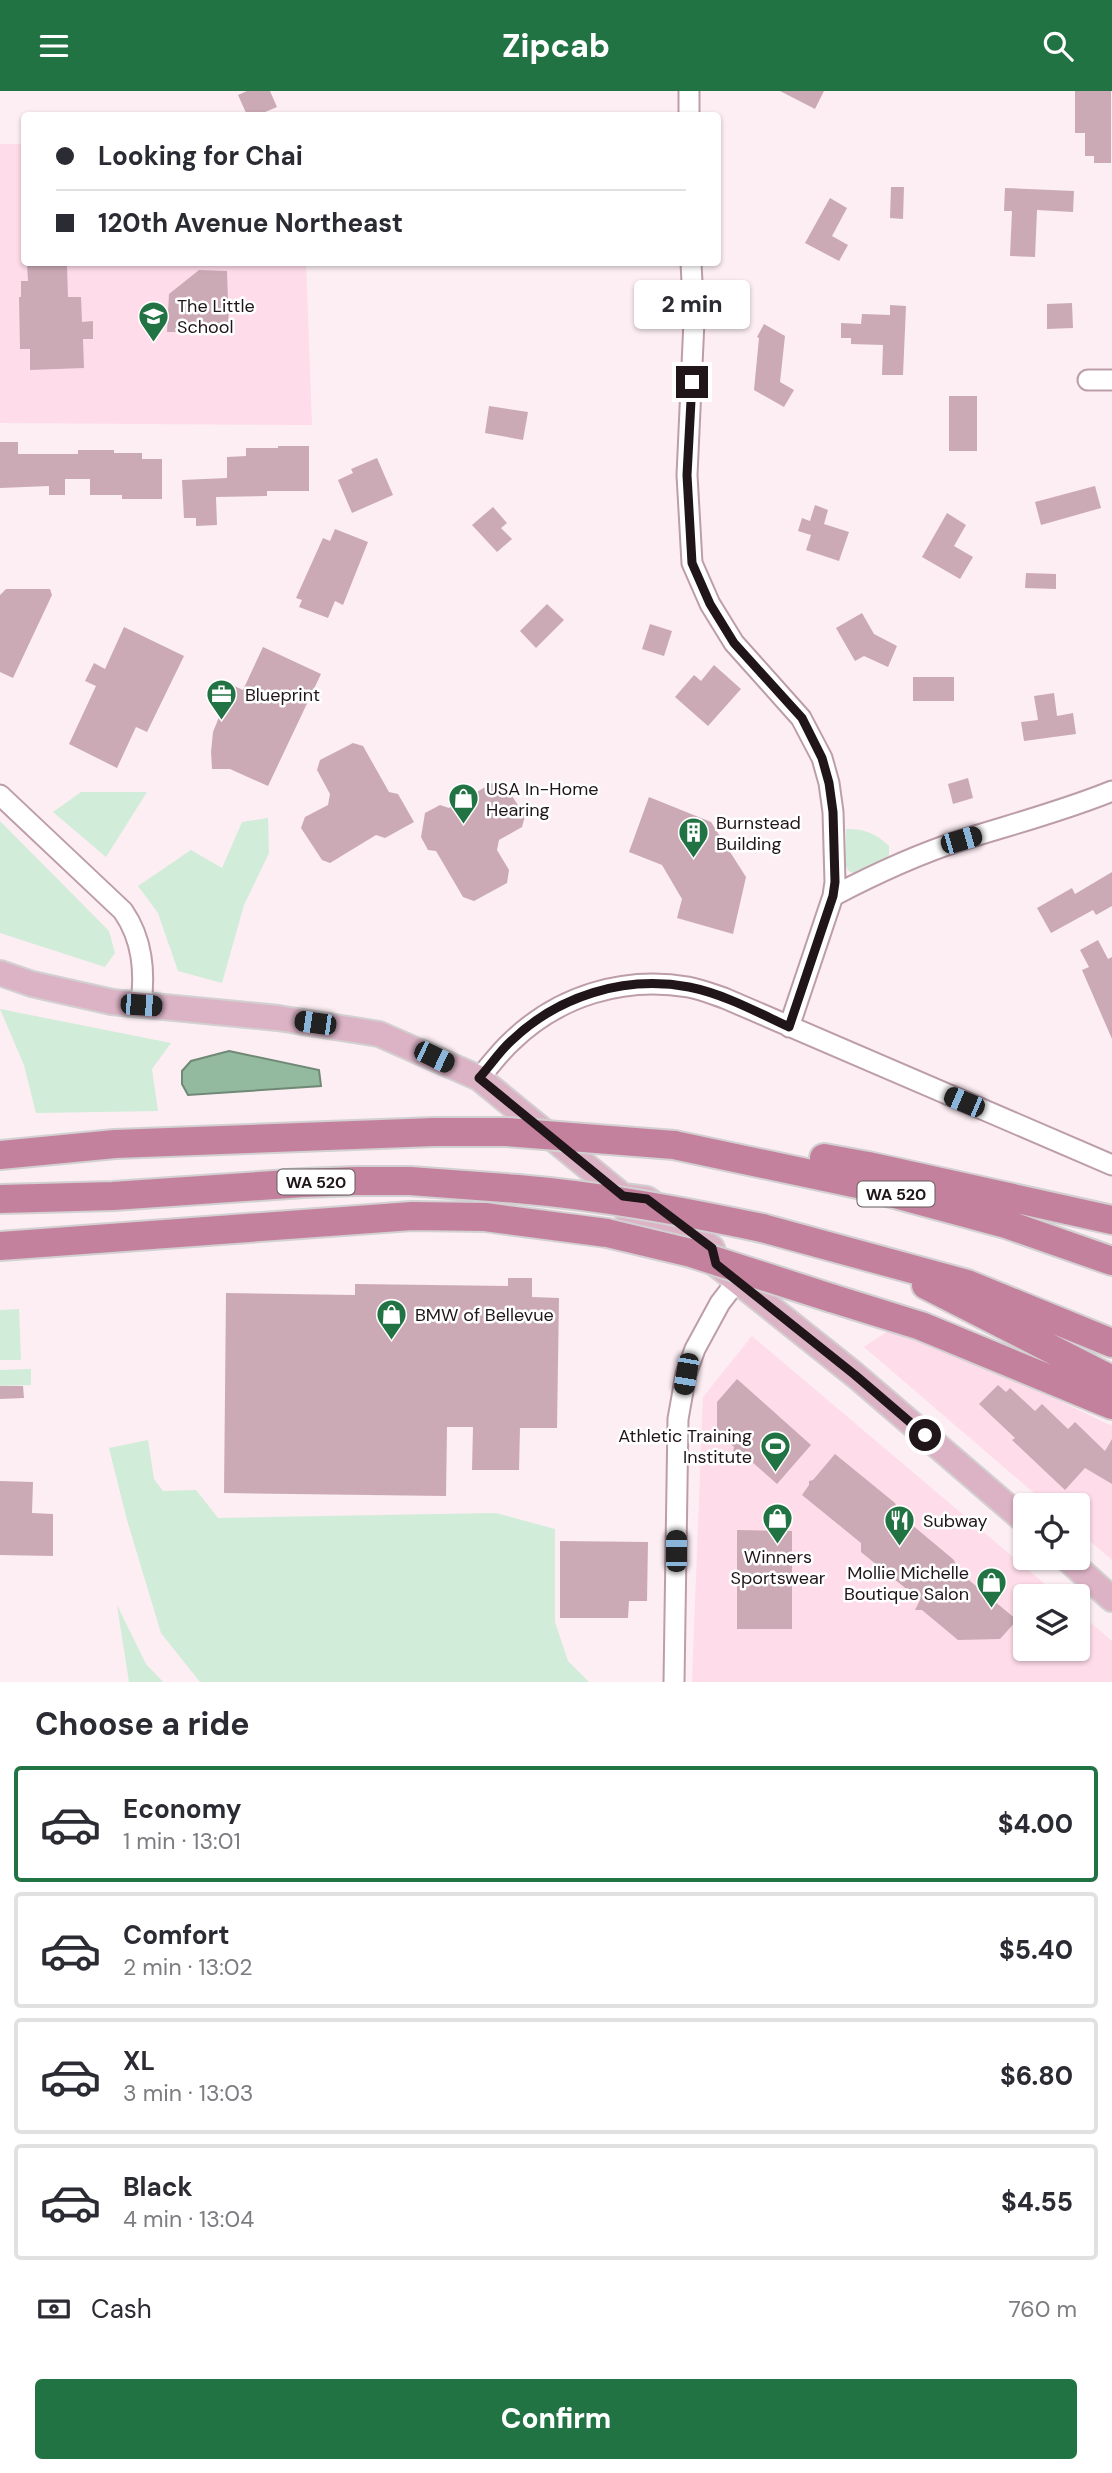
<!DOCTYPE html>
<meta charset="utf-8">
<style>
:root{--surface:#fff;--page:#f7f7f7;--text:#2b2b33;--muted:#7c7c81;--line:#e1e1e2;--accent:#227344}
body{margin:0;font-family:"DM Sans",sans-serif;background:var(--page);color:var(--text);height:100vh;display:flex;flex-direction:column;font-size:26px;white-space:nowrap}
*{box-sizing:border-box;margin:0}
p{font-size:23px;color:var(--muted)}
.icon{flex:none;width:38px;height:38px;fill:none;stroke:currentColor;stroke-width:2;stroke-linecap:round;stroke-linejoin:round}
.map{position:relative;height:1591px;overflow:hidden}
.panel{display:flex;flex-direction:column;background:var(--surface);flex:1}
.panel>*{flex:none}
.banner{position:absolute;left:21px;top:21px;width:700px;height:154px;border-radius:7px;box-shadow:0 2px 5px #0004;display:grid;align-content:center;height:154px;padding:0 35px;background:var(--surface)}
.buttons{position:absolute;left:1013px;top:1402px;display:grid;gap:14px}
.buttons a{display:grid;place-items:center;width:77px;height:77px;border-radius:7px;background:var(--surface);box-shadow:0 2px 5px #0004;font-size:35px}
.end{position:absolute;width:32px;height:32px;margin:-16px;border:9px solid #201519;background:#fff;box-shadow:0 0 0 4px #fff}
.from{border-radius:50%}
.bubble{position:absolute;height:49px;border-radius:7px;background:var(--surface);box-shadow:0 2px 5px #0004;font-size:23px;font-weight:800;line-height:49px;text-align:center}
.car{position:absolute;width:21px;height:42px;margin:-21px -10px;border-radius:9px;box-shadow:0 0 5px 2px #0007;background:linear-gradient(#222 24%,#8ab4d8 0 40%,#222 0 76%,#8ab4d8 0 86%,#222 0)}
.banner b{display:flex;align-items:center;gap:24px;height:66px;font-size:26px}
.banner b+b{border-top:2px solid var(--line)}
.banner i{width:18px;height:18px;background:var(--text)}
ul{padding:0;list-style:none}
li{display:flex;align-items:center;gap:21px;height:116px;margin:0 14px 10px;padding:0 21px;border:4px solid var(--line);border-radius:7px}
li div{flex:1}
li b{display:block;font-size:26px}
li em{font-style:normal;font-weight:800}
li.current{border-color:var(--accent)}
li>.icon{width:63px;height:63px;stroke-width:1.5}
h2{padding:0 35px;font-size:32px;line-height:84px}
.pay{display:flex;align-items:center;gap:18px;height:77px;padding:0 35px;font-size:26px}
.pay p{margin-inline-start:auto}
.primary-button{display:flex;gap:14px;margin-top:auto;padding:14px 35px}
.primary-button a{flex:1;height:80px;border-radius:7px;background:var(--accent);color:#fff;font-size:28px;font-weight:800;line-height:80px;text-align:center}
header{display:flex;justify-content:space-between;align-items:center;height:91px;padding:0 35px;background:var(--accent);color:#fff;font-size:32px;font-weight:800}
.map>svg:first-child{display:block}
.built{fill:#fedce9}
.green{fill:#d1ecd8}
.water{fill:#93ba9e;stroke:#708876;stroke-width:2}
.building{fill:#cbaab6}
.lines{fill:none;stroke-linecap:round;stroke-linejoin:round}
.minor-casing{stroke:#bd9daa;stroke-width:23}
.major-casing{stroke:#d2d0d1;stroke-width:28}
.highway-casing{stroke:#d2d0d1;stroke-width:32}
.minor{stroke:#fff;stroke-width:19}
.major{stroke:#dcb3c5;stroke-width:24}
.highway{stroke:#c4819e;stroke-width:28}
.highway-bridge-casing{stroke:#d2d0d1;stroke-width:32;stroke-linecap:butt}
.highway-bridge{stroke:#c4819e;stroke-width:28}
.route{stroke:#201519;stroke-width:9}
.labels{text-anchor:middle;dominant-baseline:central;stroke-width:5;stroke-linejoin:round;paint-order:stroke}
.shield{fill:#fff;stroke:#635b5e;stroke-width:2}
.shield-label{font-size:16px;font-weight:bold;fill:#201519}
.poi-label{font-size:18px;fill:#201519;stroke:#fff;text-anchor:start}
</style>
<header><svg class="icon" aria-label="menu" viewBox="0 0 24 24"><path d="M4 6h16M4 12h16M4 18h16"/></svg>Zipcab<svg class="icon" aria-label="search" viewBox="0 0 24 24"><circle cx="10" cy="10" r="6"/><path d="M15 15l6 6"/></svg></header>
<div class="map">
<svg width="1112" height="1591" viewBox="0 0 1112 1591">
<rect width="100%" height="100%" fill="#fceef3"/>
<path class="built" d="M0 53H24V172H306L312 334 0 332Z
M888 1240 989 1276 1112 1335V1469L1078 1440V1414H1048L864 1256Z
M752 1245 1059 1505H1026V1558H1078V1521L1112 1550V1591H692L703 1306Z"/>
<path class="green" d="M81 701H147L106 766 53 721Z
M268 727 269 762 244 814 222 892 178 880 158 822 138 795 191 759 222 777 242 731Z
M0 730 109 840 115 862 105 876 0 842Z
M846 738C865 738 875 742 889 755V765C877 772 852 795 845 773Z
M0 918 171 952 152 978 158 1020 36 1022 24 974Z
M19 1218 21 1269H0V1219Z
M31 1278V1294L0 1295V1279Z
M148 1349 154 1388 163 1400 196 1399 218 1427 496 1422 555 1438V1531L568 1570 589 1591H200L161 1542 127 1429 109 1357Z
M117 1514 146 1573 163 1591H129Z"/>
<path class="water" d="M229 960 319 979 321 995 188 1004 182 993V980L191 970Z"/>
<path class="building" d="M247 0H270L277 16 258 24H247L238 4Z
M780 0H824L815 18Z
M1075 0H1111V72H1094V65H1085V42H1075Z
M891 96H904L903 128 890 127Z
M1005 97 1074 100 1073 121 1037 119 1035 166 1010 165 1012 120H1004Z
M830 107 847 117 832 145 848 154 839 170 805 152Z
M27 172 67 174 68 206H81L82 231 93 230V248H83L84 277 30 279V258H20L19 206H21V190H28Z
M199 179 227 180 229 241H167L169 203Z
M1072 212 1073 237 1047 238V213Z
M890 214 906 215 903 284H882L883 254 851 253V247H841V232L861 233 862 223 890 224Z
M764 233 785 245 780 291 794 299 784 316 754 299 759 247 757 246Z
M949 305H977V360H949Z
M489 315 528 321 523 349 485 342Z
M0 351H18V363H78V359H114V362H142V368H162V408H122V404H90V388H65V404H49V395L0 397Z
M278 355H309V400H267V405L216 406 217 434 196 435V427H184L182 389 227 387V366L246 365V357H278Z
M377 367 393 404 352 422 338 389 353 382 351 378Z
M1095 395 1101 417 1041 434 1035 411Z
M815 414 828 419 824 433 849 441 839 470 806 459 811 444 798 440 802 427 810 430Z
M493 416 507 432 501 437 512 448 497 461 472 434Z
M947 422 966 434 954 455 973 466 960 488 922 466Z
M335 438 368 451 343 514 335 510 328 527 299 516 302 509 296 507 323 447 330 450Z
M1026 482 1056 483V498L1025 497Z
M6 498H50L52 504 13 587 0 581V504Z
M547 513 564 529 536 557 520 540Z
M862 522 874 543 897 555 888 576 864 565 855 570 836 537Z
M650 533 672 540 664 565 642 558Z
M124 536 184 565 147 641 136 636 117 677 69 653 96 595 85 590 94 572 105 578Z
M263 556 321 583 268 695 230 678H212L211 661 213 641 232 594 243 599Z
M714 574 741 598 708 635 675 606 694 584 701 590Z
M913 586H954V610H913Z
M1054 602 1057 625 1073 622 1076 643 1024 650 1021 631 1038 629 1034 605Z
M353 652 363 655 389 701 398 703 414 731 385 747 376 744 330 772 322 769 301 737 305 726 328 714 330 703 317 679 320 669Z
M968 687 973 707 953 713 948 693Z
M494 691 505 694 525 725 522 736 499 749 497 759 509 779 507 792 474 810 463 806 436 760 428 759 421 746 425 722 440 714 449 717Z
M649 706 711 731 746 786 733 843 677 827 682 808 662 774 629 761Z
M1112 781V815L1096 824 1093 819 1051 842 1037 817 1072 797 1075 803Z
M1098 849 1108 868 1112 866V948L1082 879 1089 876 1080 859Z
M508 1187H532V1206L559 1207 557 1337H520L519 1379H472L473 1336H447L446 1405 224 1402 226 1202 355 1204V1193L508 1195Z
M737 1288 811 1354 777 1393 741 1361 730 1374 734 1356 717 1341V1311Z
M998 1294 1006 1301 1010 1297 1035 1320 1042 1313 1068 1338 1075 1331 1105 1360 1112 1348V1393L1085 1377 1065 1399 1012 1349 1015 1347 979 1313Z
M0 1295H23L24 1307 0 1308Z
M835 1363 895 1412 899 1423 954 1469 958 1480 1017 1529 1000 1548 958 1549 922 1519H915L920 1509 861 1461V1452L802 1404 809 1394V1390L813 1389Z
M0 1390 33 1391 32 1422 53 1423V1465L0 1464Z
M737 1439 792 1440V1538H737Z
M560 1450 648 1451 647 1510H629L628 1527H560Z"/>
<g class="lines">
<defs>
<path id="minor" d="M689 0V24
M691 172 694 230 687 384 692 472 710 513 734 552 801 627 822 667 829 692 833 721 835 791 833 805 789 936
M1088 289H1112
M0 704 123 820C143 849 145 881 141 914
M833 805C875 783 918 763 962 749 1013 733 1063 720 1112 700
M479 987C490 975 499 962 511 951 558 905 623 885 688 896 700 898 712 903 724 907L1112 1074
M674 1591 678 1328 686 1283 695 1258 720 1212 737 1190"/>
<path id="major" d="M0 882 32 893 112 911 278 927 379 943 479 987 623 1105 647 1108 712 1157 716 1173
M623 1105 628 1123 675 1156
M717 1174 855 1284 1026 1431
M1065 1466 1112 1508"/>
<path id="highway" d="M674 1054 858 1093 1006 1133 1112 1170
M0 1064 115 1053 434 1041
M824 1067 868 1075 1112 1129
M0 1108 113 1105 303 1092 356 1090H410L518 1098
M762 1137 967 1193 1112 1252
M0 1155 412 1125 485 1126 607 1142
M926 1194 1112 1289
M831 1207 921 1235 1112 1314"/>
</defs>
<use href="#minor" class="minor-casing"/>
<use href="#major" class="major-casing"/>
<use href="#highway" class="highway-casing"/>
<use href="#minor" class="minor"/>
<use href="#major" class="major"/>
<use href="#highway" class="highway"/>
<defs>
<path id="highway-bridge" d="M434 1041H506L674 1054
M518 1098C601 1105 681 1120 762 1137
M607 1142 691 1162 831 1207"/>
</defs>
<use href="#highway-bridge" class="highway-bridge-casing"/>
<use href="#highway-bridge" class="highway-bridge"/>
</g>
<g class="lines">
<path class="route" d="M692 291 687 384 692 472 710 513 734 552 802 627 822 667 829 692 833 721 835 791 833 805 789 936C757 921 724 903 689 896 624 884 558 905 511 950 499 961 490 975 479 987L623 1105 647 1108 712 1157 716 1173 855 1284 925 1344"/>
</g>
<defs>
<symbol id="school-pin" viewBox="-11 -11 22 30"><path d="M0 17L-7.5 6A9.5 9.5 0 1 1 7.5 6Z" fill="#227344" stroke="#fff"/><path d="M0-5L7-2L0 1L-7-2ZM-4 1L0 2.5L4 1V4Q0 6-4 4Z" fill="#fff"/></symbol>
<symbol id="office-pin" viewBox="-11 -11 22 30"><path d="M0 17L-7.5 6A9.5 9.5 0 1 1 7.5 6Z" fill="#227344" stroke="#fff"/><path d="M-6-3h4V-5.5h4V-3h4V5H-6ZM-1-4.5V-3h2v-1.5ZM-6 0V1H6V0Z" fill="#fff"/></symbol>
<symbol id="shop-pin" viewBox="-11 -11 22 30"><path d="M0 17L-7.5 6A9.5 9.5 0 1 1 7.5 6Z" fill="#227344" stroke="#fff"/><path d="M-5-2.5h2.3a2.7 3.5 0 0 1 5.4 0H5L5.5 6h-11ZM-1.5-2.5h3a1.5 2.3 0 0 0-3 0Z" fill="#fff"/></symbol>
<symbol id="building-pin" viewBox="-11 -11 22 30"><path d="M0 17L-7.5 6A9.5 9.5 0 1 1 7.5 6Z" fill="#227344" stroke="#fff"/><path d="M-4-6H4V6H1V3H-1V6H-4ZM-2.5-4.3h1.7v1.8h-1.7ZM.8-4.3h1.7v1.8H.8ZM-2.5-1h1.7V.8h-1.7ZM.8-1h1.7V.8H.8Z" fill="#fff"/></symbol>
<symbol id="stadium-pin" viewBox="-11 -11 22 30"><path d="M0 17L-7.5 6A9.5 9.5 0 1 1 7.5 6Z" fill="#227344" stroke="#fff"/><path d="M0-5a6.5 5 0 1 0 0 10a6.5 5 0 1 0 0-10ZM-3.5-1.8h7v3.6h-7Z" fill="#fff"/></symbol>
<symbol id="restaurant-pin" viewBox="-11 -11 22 30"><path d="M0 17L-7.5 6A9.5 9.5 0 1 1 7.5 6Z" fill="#227344" stroke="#fff"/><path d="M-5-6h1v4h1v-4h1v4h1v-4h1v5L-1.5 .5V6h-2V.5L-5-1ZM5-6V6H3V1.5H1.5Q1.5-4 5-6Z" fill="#fff"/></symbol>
</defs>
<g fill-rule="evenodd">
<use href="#school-pin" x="136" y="208" width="35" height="47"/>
<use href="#office-pin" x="204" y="586" width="35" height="47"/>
<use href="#shop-pin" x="446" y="690" width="35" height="47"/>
<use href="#building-pin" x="676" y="724" width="35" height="47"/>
<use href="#shop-pin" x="374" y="1206" width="35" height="47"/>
<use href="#stadium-pin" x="758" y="1338" width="35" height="47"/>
<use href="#shop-pin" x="760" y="1410" width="35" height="47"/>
<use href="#restaurant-pin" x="882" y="1412" width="35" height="47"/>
<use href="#shop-pin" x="974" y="1474" width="35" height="47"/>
</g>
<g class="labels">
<g class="shield">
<rect x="277.5" y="1078.5" width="77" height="25" rx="5"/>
<rect x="857.5" y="1090.5" width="77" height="25" rx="5"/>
</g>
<g class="shield-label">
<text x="316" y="1091">WA 520</text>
<text x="896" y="1103">WA 520</text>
</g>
<g class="poi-label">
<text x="177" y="215">The Little<tspan x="177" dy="21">School</tspan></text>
<text x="245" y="604">Blueprint</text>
<text x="486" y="698">USA In-Home<tspan x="486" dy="21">Hearing</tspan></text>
<text x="716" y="732">Burnstead<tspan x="716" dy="21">Building</tspan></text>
<text x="415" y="1224">BMW of Bellevue</text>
<text x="752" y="1345" text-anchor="end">Athletic Training<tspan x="752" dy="21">Institute</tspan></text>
<text x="923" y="1430">Subway</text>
<text x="778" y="1466" text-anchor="middle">Winners<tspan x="778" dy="21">Sportswear</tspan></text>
<text x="969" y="1482" text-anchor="end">Mollie Michelle<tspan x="969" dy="21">Boutique Salon</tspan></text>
</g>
</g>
</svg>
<div class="buttons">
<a><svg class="icon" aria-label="locate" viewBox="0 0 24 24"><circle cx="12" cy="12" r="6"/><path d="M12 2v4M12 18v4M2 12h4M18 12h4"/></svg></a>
<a><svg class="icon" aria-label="layers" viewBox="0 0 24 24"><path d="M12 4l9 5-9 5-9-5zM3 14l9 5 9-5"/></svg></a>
</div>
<i class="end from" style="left:925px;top:1344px"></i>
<i class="end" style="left:692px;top:291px"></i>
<div class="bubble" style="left:634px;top:189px;width:116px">2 min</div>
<i class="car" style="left:961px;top:749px;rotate:74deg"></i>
<i class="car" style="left:141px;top:914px;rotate:94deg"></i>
<i class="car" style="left:315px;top:932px;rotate:278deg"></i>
<i class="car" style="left:434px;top:966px;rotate:116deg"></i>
<i class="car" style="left:964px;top:1011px;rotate:293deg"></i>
<i class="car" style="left:686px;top:1283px;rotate:190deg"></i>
<i class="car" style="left:676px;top:1460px;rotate:0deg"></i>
<div class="banner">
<b><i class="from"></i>Looking for Chai</b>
<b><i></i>120th Avenue Northeast</b>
</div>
</div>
<section class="panel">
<h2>Choose a ride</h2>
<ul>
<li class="current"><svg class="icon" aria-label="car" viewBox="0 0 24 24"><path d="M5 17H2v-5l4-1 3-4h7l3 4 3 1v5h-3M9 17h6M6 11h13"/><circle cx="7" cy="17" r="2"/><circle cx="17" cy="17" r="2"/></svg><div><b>Economy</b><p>1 min · 13:01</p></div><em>$4.00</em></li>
<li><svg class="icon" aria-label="car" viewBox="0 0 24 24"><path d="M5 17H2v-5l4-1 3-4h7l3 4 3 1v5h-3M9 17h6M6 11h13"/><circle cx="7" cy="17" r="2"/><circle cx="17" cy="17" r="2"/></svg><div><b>Comfort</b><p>2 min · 13:02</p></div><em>$5.40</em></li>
<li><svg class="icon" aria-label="car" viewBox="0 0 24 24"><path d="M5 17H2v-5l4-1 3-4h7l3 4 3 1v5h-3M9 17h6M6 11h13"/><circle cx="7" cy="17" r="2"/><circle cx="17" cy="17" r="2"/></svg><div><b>XL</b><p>3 min · 13:03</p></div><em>$6.80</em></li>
<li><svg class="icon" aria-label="car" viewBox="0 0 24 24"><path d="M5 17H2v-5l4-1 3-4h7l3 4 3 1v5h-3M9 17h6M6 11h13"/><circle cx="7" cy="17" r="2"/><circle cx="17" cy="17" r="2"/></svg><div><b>Black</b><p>4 min · 13:04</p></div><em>$4.55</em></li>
</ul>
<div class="pay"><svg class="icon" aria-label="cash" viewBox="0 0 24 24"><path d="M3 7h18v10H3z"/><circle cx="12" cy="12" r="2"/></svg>Cash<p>760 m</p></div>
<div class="primary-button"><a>Confirm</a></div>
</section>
